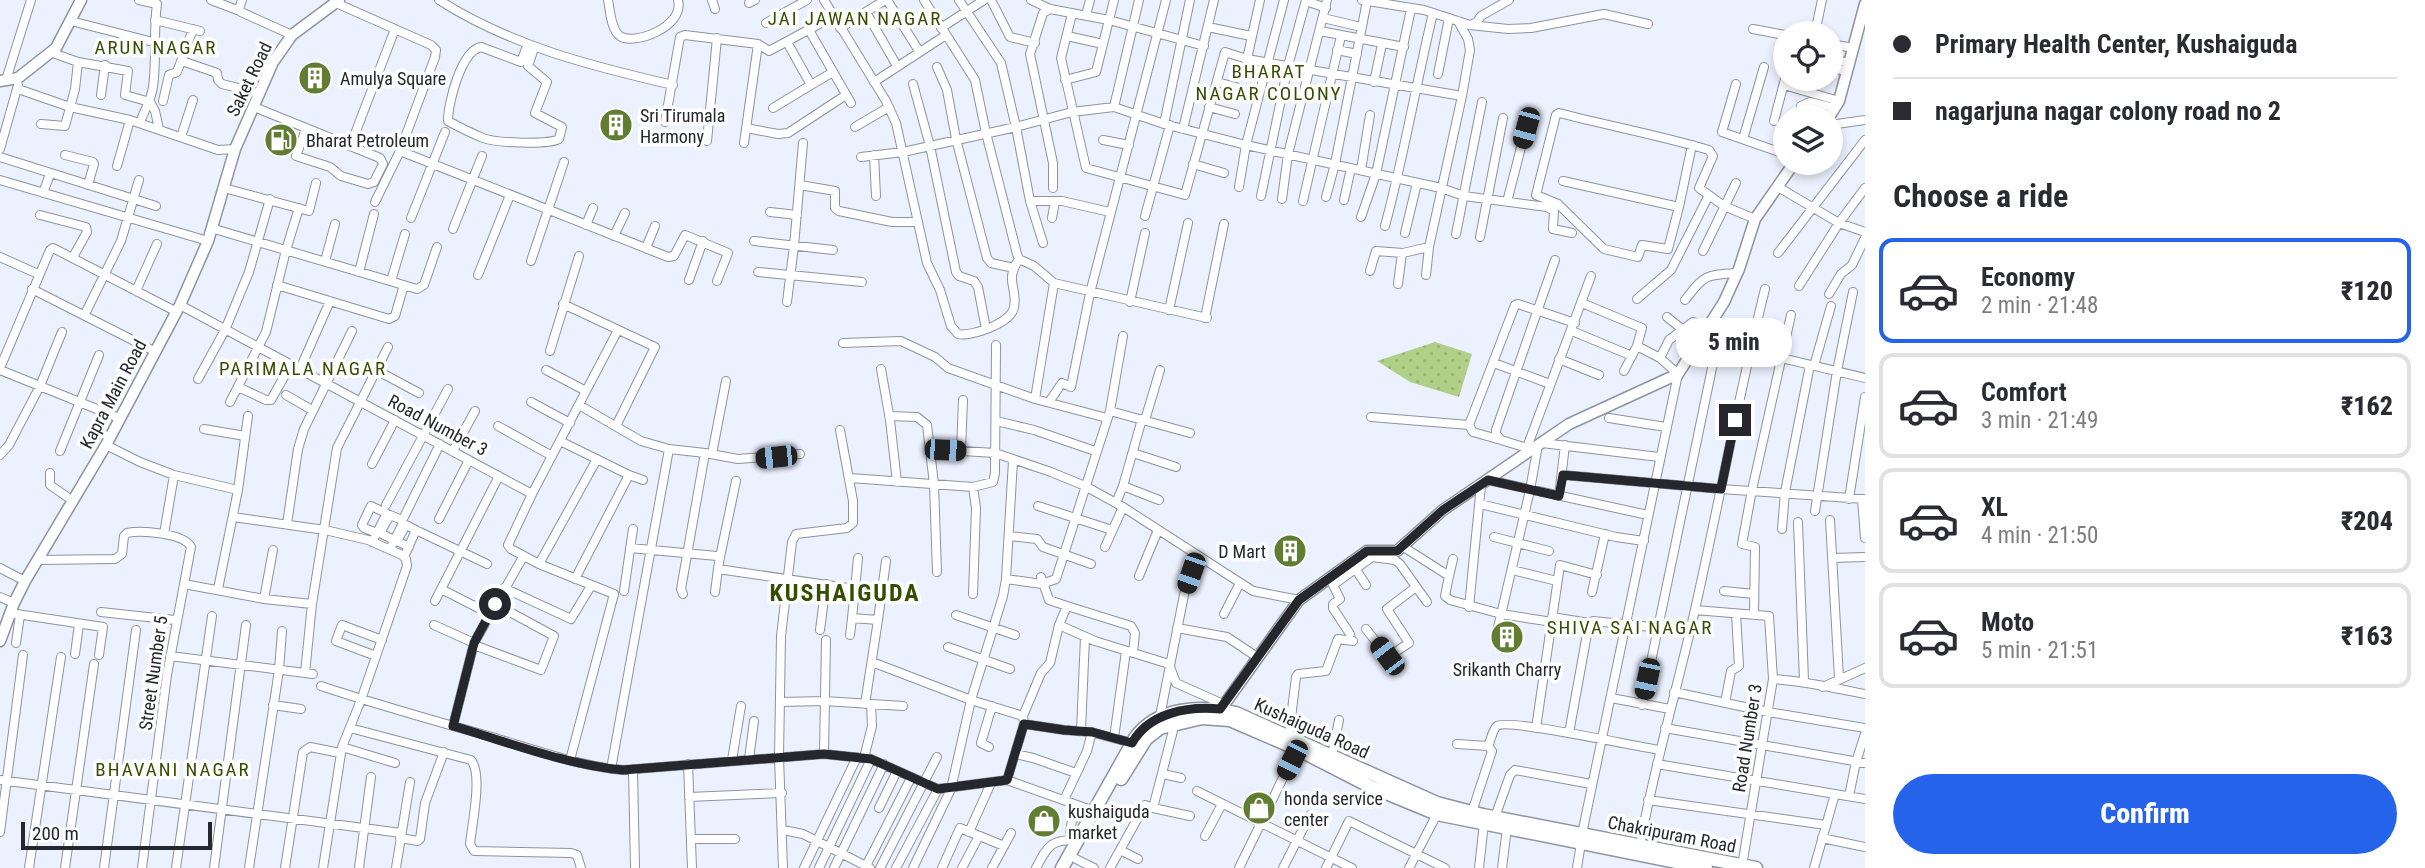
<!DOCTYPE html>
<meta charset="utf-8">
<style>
:root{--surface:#fff;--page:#f7f7f7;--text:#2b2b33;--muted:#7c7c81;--line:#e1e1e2;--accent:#2563eb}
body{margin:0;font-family:"Roboto Condensed",sans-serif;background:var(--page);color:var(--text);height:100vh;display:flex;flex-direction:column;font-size:26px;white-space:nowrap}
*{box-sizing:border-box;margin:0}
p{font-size:23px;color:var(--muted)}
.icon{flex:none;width:38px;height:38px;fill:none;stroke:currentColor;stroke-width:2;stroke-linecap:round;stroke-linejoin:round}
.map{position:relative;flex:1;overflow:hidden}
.drawer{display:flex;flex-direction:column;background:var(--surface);width:560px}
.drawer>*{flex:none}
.hud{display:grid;align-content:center;height:154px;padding:0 28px;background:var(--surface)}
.controls{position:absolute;left:1773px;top:21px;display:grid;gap:14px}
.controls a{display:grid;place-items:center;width:70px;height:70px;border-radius:50%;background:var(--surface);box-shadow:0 4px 10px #0003;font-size:35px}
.scale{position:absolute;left:21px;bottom:18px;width:191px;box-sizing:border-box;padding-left:7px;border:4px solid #25272c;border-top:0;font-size:19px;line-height:24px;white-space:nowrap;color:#25272c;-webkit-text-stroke:5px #fefefe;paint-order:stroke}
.end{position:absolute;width:32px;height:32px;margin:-16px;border:9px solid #25272c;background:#fff;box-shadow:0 0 0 4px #fff}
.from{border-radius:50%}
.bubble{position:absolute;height:49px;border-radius:24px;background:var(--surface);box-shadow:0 4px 10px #0003;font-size:23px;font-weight:800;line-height:49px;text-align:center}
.car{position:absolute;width:21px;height:42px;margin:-21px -10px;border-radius:9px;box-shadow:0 0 5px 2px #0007;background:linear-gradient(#222 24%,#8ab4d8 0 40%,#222 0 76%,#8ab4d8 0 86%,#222 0)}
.hud b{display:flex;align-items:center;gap:24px;height:66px;font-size:26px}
.hud b+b{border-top:2px solid var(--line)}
.hud i{width:18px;height:18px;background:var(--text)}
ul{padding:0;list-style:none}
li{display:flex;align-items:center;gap:21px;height:105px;margin:0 14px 10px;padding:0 14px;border:4px solid var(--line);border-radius:14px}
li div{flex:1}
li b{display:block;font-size:26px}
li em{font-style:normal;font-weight:800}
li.active{border-color:var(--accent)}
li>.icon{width:63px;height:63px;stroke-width:1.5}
h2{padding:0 28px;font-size:32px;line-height:84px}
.cta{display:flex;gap:14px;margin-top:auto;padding:14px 28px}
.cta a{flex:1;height:80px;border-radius:42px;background:var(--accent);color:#fff;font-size:28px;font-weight:800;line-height:80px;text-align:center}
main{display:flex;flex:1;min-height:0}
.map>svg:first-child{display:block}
.park{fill:url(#park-dots)}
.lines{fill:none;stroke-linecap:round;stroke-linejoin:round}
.street-casing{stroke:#8d939f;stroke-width:10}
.secondary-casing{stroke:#8d939f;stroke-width:13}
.primary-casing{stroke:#8d939f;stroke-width:15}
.street{stroke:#fff;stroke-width:8}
.secondary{stroke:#fff;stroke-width:10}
.primary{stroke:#fff;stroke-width:12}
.route{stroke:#25272c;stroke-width:9}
.labels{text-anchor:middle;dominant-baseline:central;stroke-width:7;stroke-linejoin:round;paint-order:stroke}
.poi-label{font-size:18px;fill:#25272c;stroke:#fefefe;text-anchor:start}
.street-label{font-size:18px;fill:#25272c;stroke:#fefefe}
.neighbourhood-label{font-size:19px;letter-spacing:2px;fill:#354d01;stroke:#fefefe}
.district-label{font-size:24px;font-weight:bold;letter-spacing:2px;fill:#354d01;stroke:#fefefe}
</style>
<main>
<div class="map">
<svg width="1865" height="868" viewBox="0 0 1865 868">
<defs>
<pattern id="park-dots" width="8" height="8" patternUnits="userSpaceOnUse" patternTransform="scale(1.75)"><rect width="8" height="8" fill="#b0cf87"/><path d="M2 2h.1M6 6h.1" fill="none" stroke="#97b275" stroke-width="1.8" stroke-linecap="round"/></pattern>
</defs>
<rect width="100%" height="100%" fill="#ebf1fe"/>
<path class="park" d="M1435 342 1472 354 1459 397 1410 382 1377 361Z"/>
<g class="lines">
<defs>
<path id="street" d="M139 0 157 4C153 32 157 59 153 87 151 101 144 110 140 123
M211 0 240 11
M242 0 239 9 241 12 292 35
M439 0C511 46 591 66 673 85
M608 0C610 10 611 30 620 36 633 46 685 27 678 0
M712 0 715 9
M824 0 886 101 896 123 927 263 940 290 951 326 958 334C971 337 1012 323 1014 307 1018 287 1004 282 1019 259
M887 0 919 51
M924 0 975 80 986 133 1017 254 1019 259 1034 266 1054 283
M959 0 1001 63 1016 127 1030 201 1043 243
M991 0 1010 37 1035 43
M1031 0 1050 9 1109 20 1204 46
M1362 0 1424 10 1470 25 1508 29 1531 28 1604 14 1648 24
M1306 1 1326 8
M336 3 431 45 436 50 435 57 400 151 375 202
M749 3 755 0
M1050 9 1043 13 1030 54 1053 163V188
M866 12 897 66
M1072 14 1061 58 1086 168 1185 195 1225 52 1247 59 1462 96 1429 247 1403 253 1376 251 1370 271
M1086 15 1090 0
M1323 18 1361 27
M155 20 200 31
M71 21 153 42
M1458 21 1468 39 1470 50 1462 96
M766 23 807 0
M1470 25 1477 22 1481 16 1509 0
M1208 27 1251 36
M840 28 885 0
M941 28 984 0
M1753 29 1785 35
M809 30 851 103
M1320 31 1404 47
M1815 33 1822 0
M1067 36 1103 44
M1830 44 1854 48
M527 46 521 62 481 47C461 51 448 103 448 121 459 127 471 133 483 138 495 143 548 145 559 139L562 127 535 113 547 82 528 66 534 48
M1337 50 1357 54
M50 52 78 62 128 71 125 95 150 102 155 111 159 129
M1247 59 1260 0
M1830 59 1850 63
M182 61 217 73 218 80 222 84 258 93
M937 67 947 90 956 139 987 258 991 263 1014 268
M1830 68 1847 71
M1438 74 1449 18
M6 80 31 0
M1065 80 1096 72 1114 0
M874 82 946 35
M1217 82 1236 87
M1374 82 1382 44
M913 84 930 146 956 272 959 276 974 281 978 287 986 329
M1736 84 1722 132 1785 154
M811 85 833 72
M1784 85 1839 101
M18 89 70 107 130 120 218 150 235 149
M101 95 105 65
M163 101 169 75 177 72 193 29
M1801 106 1810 102 1834 108
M254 107 380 158 383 164 374 182 368 184 341 176 330 167 296 156 306 129
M1114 107 1139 0
M1209 107 1235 114
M773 108 811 85 787 42
M1774 121 1785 79
M665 122 680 37 685 35 758 44 769 51 834 16
M41 124 65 126 75 89 78 62
M1164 124 1190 0
M1830 125 1865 120
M855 127 889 107
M746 128 778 134 788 133 846 95
M1183 129 1214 0
M181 137 193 100
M353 139 395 29
M1743 139 1764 67
M1103 140 1129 145
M707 141 717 38
M744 143 758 44
M1692 145 1679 207 1668 249 1642 245 1638 257 1604 249 1558 204 1536 195 1556 115 1559 113C1609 126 1659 135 1709 150L1713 156 1699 188 1724 206 1755 219
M0 149 18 85
M400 151 668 257 674 256 685 235 728 253 717 281
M65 155 93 162 94 164 88 185
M874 155 876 196
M0 157 156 206
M861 157 903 152 1016 127 1072 112 1114 107 1164 124 1246 145 1441 188 1464 196 1547 207 1554 211 1553 229 1572 233
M1193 164 1224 173
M117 166 130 120
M1361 170 1370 115
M0 180 208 241
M1563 181 1679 207
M800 185 835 191V208L839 211 892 222H917
M1239 187 1246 145 1284 0
M1778 187 1839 223 1865 232
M224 188 309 211 316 183
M43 193 50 174
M1261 196 1288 66 1306 0
M1326 197 1335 164 1367 1
M1282 199 1288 154 1327 0
M1344 200 1351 168
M1030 201H1062L1110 212
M1303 201 1341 36
M1507 202 1526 128
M770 212 797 215
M40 215 86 227 87 232 73 257
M1145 216 1170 125
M1361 217 1376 174 1411 9
M411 218 445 132
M1052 218 1055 201
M586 225 593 208
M1385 226C1404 156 1416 84 1433 13
M211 228 417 289 424 285 437 247
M453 229 482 156
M1405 233 1417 183
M1456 234 1482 102
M614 236 625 213
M1480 237 1503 118
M754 241 833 250
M646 248 655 226
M1703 251 1736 183
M1778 253 1865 140
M0 257 38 274
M325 261 335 224
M531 261 564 162
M359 272 374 214
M758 272 862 282
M478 275 510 195
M1426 275 1429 247
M689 280 703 241
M391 281 405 234
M1398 284 1402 253
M277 285 389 319 395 316 404 285
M1799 286 1839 223 1865 188
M32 289 156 352
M136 291 157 244
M1829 294 1841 274 1852 265 1865 238
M1637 299 1671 270 1708 197
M1685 300C1705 275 1704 275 1737 273
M787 302 794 246 803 143
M1130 302 1145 233
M1582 303 1642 328 1637 346
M563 304 655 347 616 426
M180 305 532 494
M1169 310 1188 223
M85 314 121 241 139 180
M1667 317 1682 329
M1205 318 1224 224
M1572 331 1632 356
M1702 339 1865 378
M843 343 901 341 935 357 948 368 1035 399 1107 418
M550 351 579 256
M1660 358 1669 340 1693 322 1709 328
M1559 359 1599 375
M1494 363 1550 384
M1814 366 1831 306
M0 368 50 250 53 248 177 312
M300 369 330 301
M881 369 890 420 897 482
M0 370 119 418
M376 370 419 393
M546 370 586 391
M198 379 225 330 249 272 270 199
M238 387 266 400H271L291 364
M286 395 312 410
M1035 399 1054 283 1207 318
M230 402 266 332 286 250 299 208
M531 402 570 423
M1049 402 1062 383 1071 387 1090 293 1166 0
M579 405 641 441 669 449 705 453 738 459 800 454
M1110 411 1190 433
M889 416 917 417 927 425 934 484 937 572
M1371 417 1469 425
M1609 418 1666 427
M1145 420 1160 370
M996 421 1034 430 1095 451
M498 426 552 456
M204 429 245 436
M1501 440 1473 432 1469 425 1515 305 1518 304 1575 323
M560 441 629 475
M1542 443 1659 457
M106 445 140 462 174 475 238 490
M1527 448 1501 440 1496 434V430L1555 260
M930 449 995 453 1051 472 1085 486 1123 507 1253 591 1299 600
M961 450 963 400
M1526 450 1591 276
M60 451 99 355
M453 451 475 411
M1133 453 1176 467
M712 454 726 381
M0 455 9 445 40 386 62 332
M1013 461 1006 579 1003 596 971 700 1023 716 1024 724 1007 780 1094 811
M372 464 395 420
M50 473V485L73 501
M1563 475 1721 489 1865 499
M850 478 973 487 993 482 995 473 996 345
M1488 480 1648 515
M1123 486 1159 500
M1559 496 1565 445
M1849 499 1865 397
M1862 499 1865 538
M1116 503 1123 486 1142 419
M1480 504 1616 537 1644 541
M386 505 448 389
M1038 506 1112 530
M1815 511 1837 371 1853 292
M233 517 325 530 368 540 402 555 406 559 407 566 361 700 342 747 323 868
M404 517 440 444
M439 519 469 460
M1830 520 1839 678
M1798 522 1804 681
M287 524 298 449 304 429 352 331
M1782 529 1785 492 1810 365
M420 532 487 564
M164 534 174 475
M1009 536 1037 539 1043 547 1091 564
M1494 537 1549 551
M372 542 386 515V513L371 506 362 525 364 528 377 533
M1402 546 1449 576 1453 559
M1105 547 1123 507
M630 548 717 556 720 557 718 569 855 589 852 618 878 620 865 704
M390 549 403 523 402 520 390 515 380 533 394 540
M404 557 416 530 406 525 397 541 409 547
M720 557 736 481
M1832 558 1865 557
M37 560 115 559 122 554 124 536 127 533C141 530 184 533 191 547L167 675 142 868
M539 564 597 459
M0 568 25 581
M1355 568 1366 585
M1512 570 1557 581
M1139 576 1158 530
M1449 576 1445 596 1450 600 1501 614 1552 622
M575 579 629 475 643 480
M1006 579 1042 584 1056 579 1110 411 1123 336
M184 584 264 599 312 604 337 448 388 347
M504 588 571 619 591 586
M218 589 238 490 248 416
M441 589 490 614
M855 589 858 558
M624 591 633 529
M1724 591 1754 594
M715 592 718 569
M1592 592 1605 534
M683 594 681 589 705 453
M973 594 976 508 973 487
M0 597 14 603
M264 599 273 550
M435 601 499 476
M1067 606 1131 626 1135 633 1133 653
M1469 607 1481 485
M1695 610 1769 616 1773 679 1742 866
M101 612 175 620
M10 613 103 627 99 655
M1224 614 1240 583
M956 615 1015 635
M1754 615 1755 547 1742 544 1752 490 1791 315
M1552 617 1589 623 1593 621 1690 631
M878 620 886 561
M434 625 474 643
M1059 625 1095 641 1169 664 1176 683 1223 704
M1177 628 1227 637 1257 657
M1366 629 1388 657 1409 643 1387 609 1416 587
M820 630 826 584
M1497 632 1530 490 1538 445
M1350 634 1333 608V604L1340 599 1333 585 1372 557 1395 560 1400 564 1427 602
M850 635 852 618
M16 643 20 615
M474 645 541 670 554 636 495 604
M948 647 1010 669
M75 654 79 624
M170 656 313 674
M376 656 336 641 342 625 382 640
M872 662 971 700 951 789 913 868
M305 673 312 604
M1773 679C1804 681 1834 688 1865 694
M321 686C378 705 435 721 492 737 535 750 579 766 623 770L824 754 871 759 938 789 1007 780
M1823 687 1865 668
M1674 692 1768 712 1865 728
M1611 698 1670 709
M780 702 824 701 903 706
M1725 703 1731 671 1739 666 1736 614
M273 705 301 709
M1642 705 1717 344
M1023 716 1041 673 1050 663 1059 625 1067 606 1049 600 1041 577
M1160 716 1185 590 1197 555
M1024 724 1064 730 1091 732 1132 743
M453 726 474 643 523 557
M350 728 471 760C483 774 472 824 470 844L474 851 571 853 577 855 581 868
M1536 728 1560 565 1597 575
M1665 728 1865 763
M1081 730 1085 637
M1569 733 1589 623
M1289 735 1296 677 1298 674 1326 671 1338 639 1353 641
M1114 738 1126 651
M1457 744 1488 746C1491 741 1492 730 1497 726 1507 718 1638 747 1660 750
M342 747 395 763
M989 747 981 743 992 706
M824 754 826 640
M1015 754 1033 758 1076 773
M1332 755 1339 720
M864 758 872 726 871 704
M749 759 754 721
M570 760 614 594 539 564 511 549 508 545 532 494 618 330
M732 760 741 706
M688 764 692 868
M1657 764 1865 799
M611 769 669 449
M633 769 635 868
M1163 774 1181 778
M0 780 401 833
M1197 791 1352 868
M1849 796 1856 762 1865 734
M689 797 782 793
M1064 800 1087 751 1092 732
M1648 800 1826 825
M879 808 897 771
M1153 808 1190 816
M1472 812 1492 751 1488 746
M1495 817 1510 775 1515 770 1591 784
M783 830 803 834 870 868
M0 832 23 655
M969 832 991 783
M1582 834 1678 374 1660 358 1637 346 1624 371
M1205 836 1222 804
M400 838 418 841 420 839 425 803 444 752
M1822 838 1865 847
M691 839H735
M1078 840 1070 832 1072 821 1077 813 1090 811
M1640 845C1653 772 1674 700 1691 627 1717 515 1737 401 1765 289
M1120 850 1138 859
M1076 859 1094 868
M866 866 911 778
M29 868 61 657
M65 868 94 664
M104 868 136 630
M176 868 212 616
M214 868 246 625
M249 868 279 670 282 631
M285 868 303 752 310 747 340 753
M359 868 371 777
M396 868 410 782
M783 868 779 757 781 636 792 542 796 534 847 528 853 523V501L840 430
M804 868 857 757
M819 868 871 759
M834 868 884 764
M880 868 937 757
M896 868 938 789
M942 868 960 828 1004 846
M962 868 979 836
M992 868 1011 833
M1036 868C1048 845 1051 839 1078 840
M1110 868 1145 805 1153 808 1175 723
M1239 868 1297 749
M1283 868 1310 815
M1326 868 1349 821 1445 868
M1409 868 1437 814
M1479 868 1484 823
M1502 868 1507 828
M1577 868 1581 843
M1814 868 1835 794"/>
<path id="secondary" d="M0 81 18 78 56 48 81 0
M1829 117 1839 101 1865 4
M0 641 14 603 25 581 106 445 180 305 208 241 235 149 273 62 292 35 339 0
M1216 716 1299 600 1367 551H1397L1443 510 1569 424 1678 374 1724 302 1739 269 1755 219 1794 163"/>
<path id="primary" d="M1121 779 1146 739 1160 728 1202 718 1230 720 1297 749 1369 786 1437 814 1706 868
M1062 868 1135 738C1157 707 1201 705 1236 713L1437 803 1483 815 1756 868"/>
</defs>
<use href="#street" class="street-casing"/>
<use href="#secondary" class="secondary-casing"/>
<use href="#primary" class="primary-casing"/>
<use href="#street" class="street"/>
<use href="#secondary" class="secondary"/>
<use href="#primary" class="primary"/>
</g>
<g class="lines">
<path class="route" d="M495 604 474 643 453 726C508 742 566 765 623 770L824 754 871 759 938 789 1007 780 1024 724 1064 730 1092 732 1132 743C1149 713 1187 706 1220 709L1299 600 1367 551H1397L1443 510 1488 480 1559 496 1563 475 1721 489 1735 420"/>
</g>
<defs>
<symbol id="building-disc" viewBox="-11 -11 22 22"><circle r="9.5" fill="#607d32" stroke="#fefefe"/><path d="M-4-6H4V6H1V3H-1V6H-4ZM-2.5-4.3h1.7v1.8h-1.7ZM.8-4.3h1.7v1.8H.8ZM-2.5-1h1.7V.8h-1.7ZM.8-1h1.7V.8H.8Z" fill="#fff"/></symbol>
<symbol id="fuel-disc" viewBox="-11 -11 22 22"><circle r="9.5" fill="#607d32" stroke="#fefefe"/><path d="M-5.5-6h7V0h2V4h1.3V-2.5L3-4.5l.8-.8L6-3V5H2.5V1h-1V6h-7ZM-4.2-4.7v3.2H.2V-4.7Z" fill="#fff"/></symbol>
<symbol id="shop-disc" viewBox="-11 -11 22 22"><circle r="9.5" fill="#607d32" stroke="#fefefe"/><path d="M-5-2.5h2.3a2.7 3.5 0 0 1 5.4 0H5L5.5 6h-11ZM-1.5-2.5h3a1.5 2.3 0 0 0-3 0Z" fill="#fff"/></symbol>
</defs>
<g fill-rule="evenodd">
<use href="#building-disc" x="296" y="59" width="38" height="38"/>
<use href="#building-disc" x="597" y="106" width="38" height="38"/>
<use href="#fuel-disc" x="262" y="121" width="38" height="38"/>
<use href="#building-disc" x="1271" y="532" width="38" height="38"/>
<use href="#building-disc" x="1488" y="618" width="38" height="38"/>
<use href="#shop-disc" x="1240" y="789" width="38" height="38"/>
<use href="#shop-disc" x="1025" y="802" width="38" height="38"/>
</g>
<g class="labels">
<g class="poi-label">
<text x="340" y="78">Amulya Square</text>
<text x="640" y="115">Sri Tirumala<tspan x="640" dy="21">Harmony</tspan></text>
<text x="306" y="140">Bharat Petroleum</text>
<text x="1266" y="551" text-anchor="end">D Mart</text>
<text x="1507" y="669" text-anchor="middle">Srikanth Charry</text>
<text x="1284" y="798">honda service<tspan x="1284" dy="21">center</tspan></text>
<text x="1068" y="811">kushaiguda<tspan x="1068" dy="21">market</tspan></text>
</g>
<g class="street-label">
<text transform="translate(249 79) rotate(-64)">Saket Road</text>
<text transform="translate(113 394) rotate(-62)">Kapra Main Road</text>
<text transform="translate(438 425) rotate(28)">Road Number 3</text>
<text transform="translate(153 673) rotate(-82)">Street Number 5</text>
<text transform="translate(1312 728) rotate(24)">Kushaiguda Road</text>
<text transform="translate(1747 738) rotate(-81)">Road Number 3</text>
<text transform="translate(1672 834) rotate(11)">Chakripuram Road</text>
</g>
<g class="neighbourhood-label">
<text x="855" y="18">JAI JAWAN NAGAR</text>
<text x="156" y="47">ARUN NAGAR</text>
<text x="1269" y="71">BHARAT<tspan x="1269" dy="22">NAGAR COLONY</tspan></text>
<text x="303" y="368">PARIMALA NAGAR</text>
<text x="1630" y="627">SHIVA SAI NAGAR</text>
<text x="173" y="769">BHAVANI NAGAR</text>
</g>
<g class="district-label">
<text x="845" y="593">KUSHAIGUDA</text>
</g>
</g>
</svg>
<div class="controls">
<a><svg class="icon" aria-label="locate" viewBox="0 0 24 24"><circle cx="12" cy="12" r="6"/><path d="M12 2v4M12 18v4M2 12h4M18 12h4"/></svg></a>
<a><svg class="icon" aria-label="layers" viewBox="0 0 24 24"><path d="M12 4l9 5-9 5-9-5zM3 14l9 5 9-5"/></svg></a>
</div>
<div class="scale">200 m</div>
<i class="end from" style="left:495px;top:604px"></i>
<i class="end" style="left:1735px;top:420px"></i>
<div class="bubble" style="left:1676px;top:318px;width:116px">5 min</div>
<i class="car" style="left:1526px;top:128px;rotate:195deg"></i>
<i class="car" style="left:945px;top:450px;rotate:93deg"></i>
<i class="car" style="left:776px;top:457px;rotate:264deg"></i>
<i class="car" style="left:1191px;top:573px;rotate:199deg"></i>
<i class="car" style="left:1387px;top:656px;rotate:323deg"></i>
<i class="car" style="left:1647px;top:679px;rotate:192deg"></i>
<i class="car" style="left:1292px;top:760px;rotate:206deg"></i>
</div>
<section class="drawer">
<div class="hud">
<b><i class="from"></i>Primary Health Center, Kushaiguda</b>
<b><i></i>nagarjuna nagar colony road no 2</b>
</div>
<h2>Choose a ride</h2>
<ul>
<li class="active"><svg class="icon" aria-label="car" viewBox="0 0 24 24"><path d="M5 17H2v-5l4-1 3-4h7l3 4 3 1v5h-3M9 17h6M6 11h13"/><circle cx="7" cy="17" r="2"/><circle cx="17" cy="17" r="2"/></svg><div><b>Economy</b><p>2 min · 21:48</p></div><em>₹120</em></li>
<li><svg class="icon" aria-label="car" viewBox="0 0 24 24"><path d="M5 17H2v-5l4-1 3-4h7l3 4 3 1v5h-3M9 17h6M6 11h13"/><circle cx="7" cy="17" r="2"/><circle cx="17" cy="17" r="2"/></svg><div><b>Comfort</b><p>3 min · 21:49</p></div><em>₹162</em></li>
<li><svg class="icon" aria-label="car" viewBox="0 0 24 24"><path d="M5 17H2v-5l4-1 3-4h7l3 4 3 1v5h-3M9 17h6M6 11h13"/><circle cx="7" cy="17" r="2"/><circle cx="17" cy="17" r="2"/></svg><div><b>XL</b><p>4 min · 21:50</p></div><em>₹204</em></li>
<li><svg class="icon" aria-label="car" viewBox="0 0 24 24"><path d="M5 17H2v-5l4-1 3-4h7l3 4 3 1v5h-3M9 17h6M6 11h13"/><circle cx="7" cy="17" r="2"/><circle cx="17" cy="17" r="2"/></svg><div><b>Moto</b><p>5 min · 21:51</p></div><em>₹163</em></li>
</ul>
<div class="cta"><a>Confirm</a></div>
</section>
</main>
